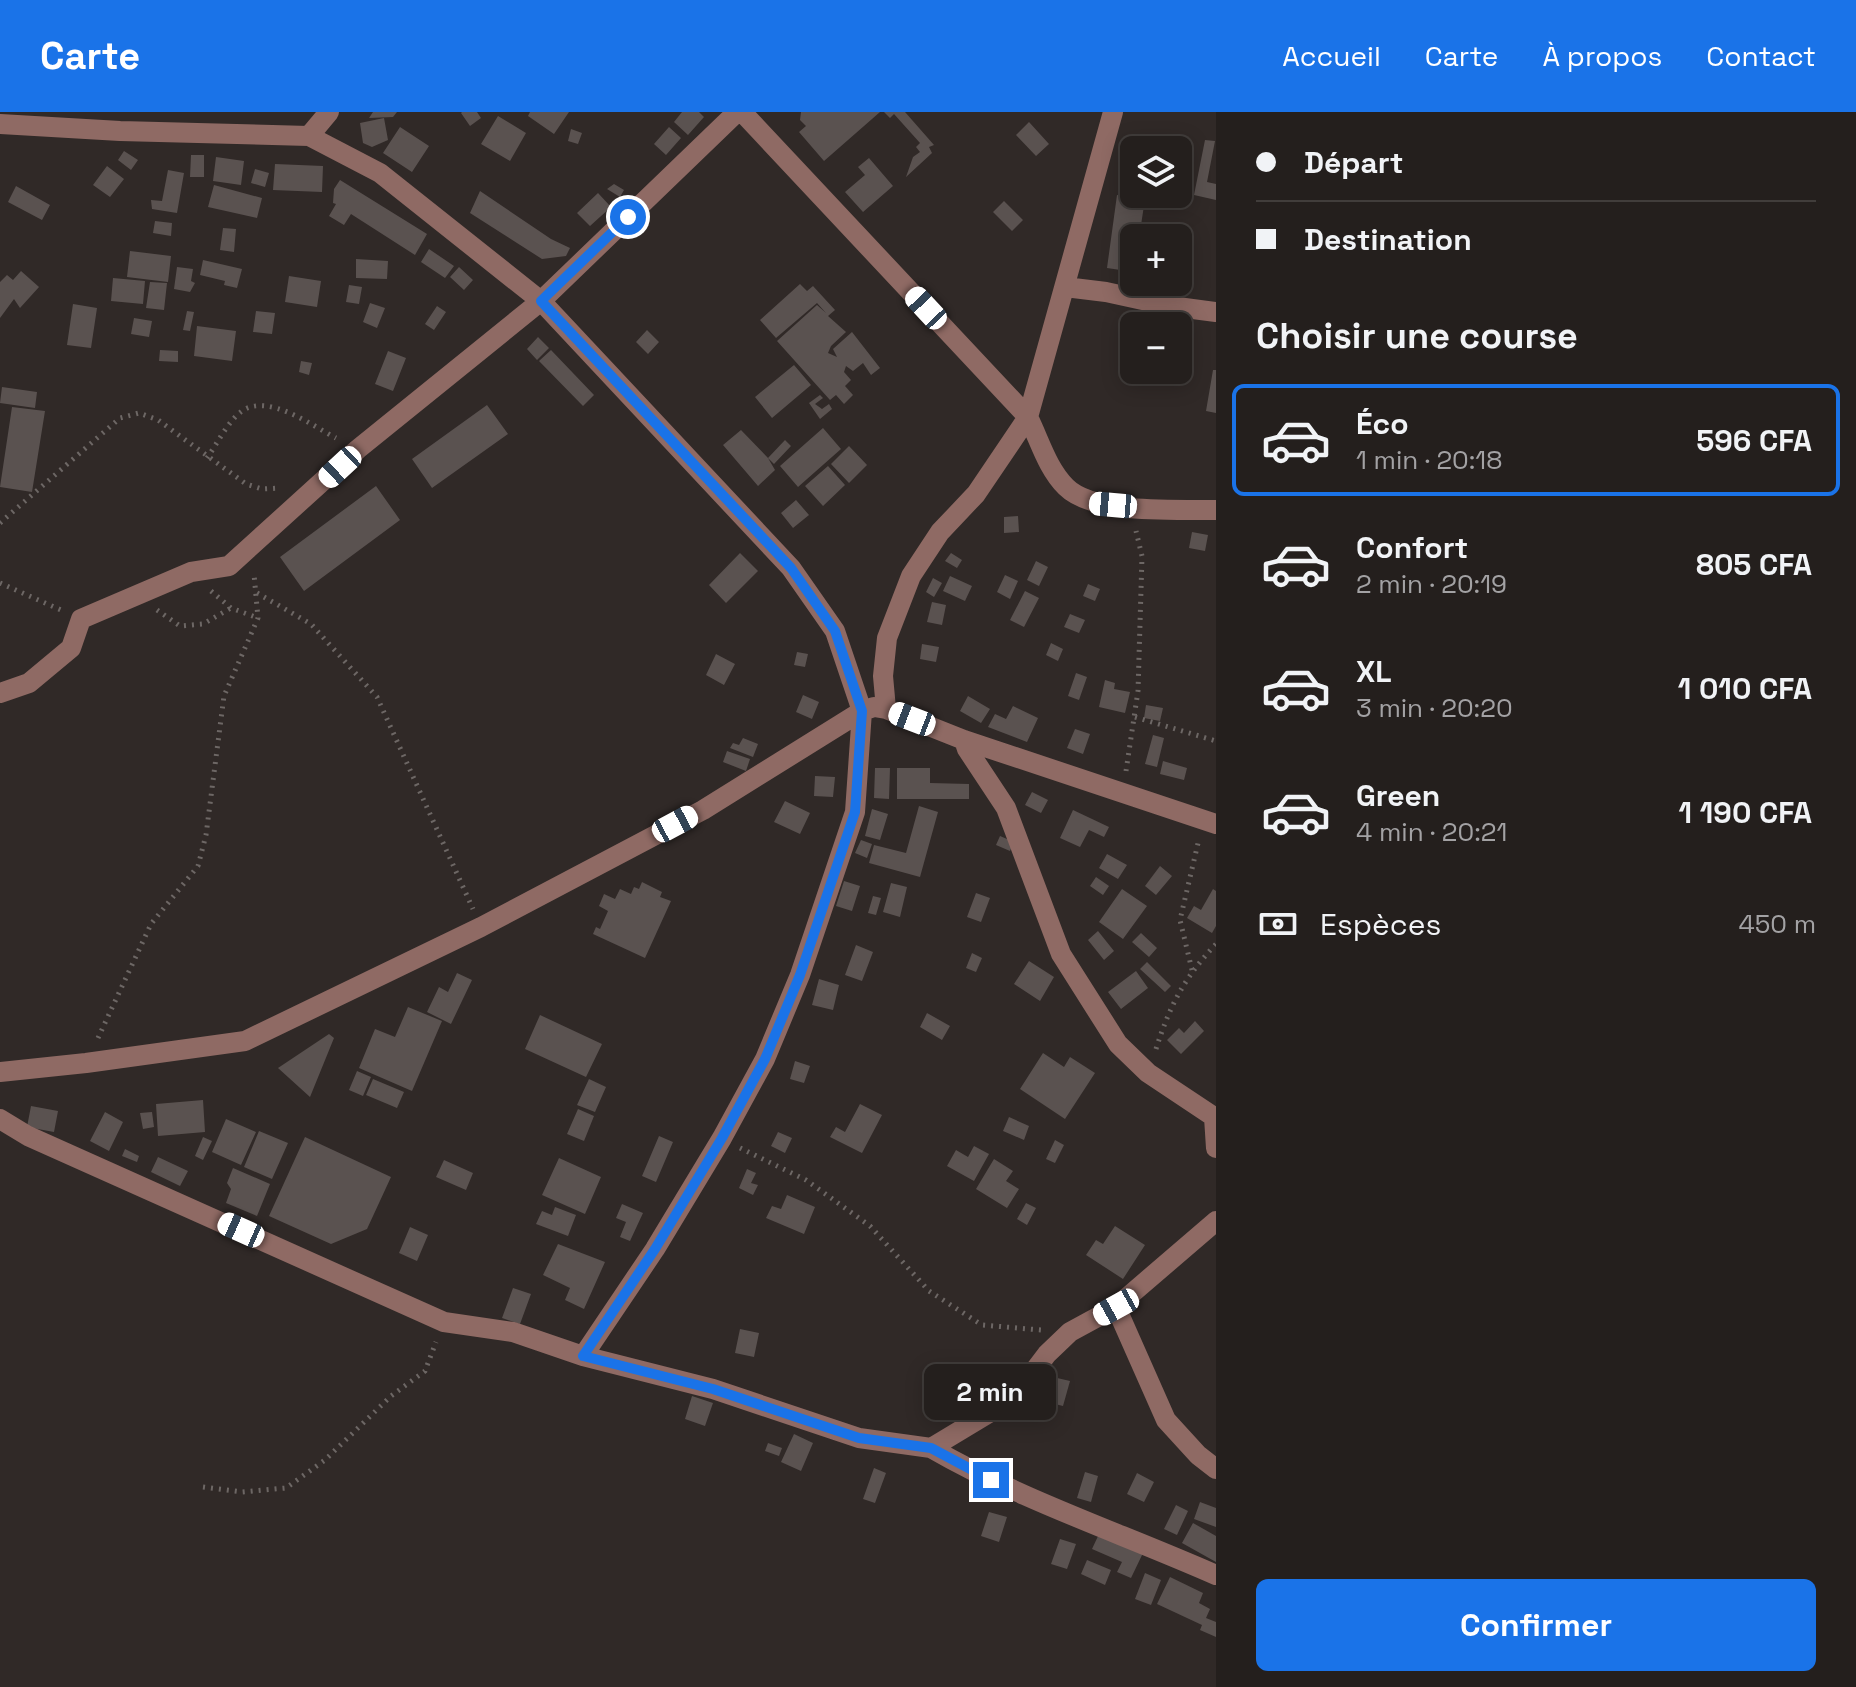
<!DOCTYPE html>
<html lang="fr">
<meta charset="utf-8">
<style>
:root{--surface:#241f1d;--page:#302c2a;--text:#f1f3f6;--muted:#a3a2a4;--line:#413d3b;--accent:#1a73e8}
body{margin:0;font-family:"Space Grotesk",sans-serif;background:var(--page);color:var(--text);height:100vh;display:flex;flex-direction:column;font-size:30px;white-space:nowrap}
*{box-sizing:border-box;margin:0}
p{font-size:26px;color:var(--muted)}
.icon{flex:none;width:44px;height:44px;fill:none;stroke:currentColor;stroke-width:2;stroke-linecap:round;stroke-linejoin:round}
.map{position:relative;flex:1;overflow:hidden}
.panel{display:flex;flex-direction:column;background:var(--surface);width:640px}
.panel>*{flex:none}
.hud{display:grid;align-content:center;height:176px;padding:0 40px;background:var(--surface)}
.tools{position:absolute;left:1120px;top:24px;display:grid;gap:16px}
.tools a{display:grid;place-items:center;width:72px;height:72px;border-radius:12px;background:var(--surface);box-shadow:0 4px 20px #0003,0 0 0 2px var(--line);font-size:40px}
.end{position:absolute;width:36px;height:36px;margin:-18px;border:10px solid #1a73e8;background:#fff;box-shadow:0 0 0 4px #fff}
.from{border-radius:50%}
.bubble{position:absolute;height:56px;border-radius:12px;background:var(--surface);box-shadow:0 4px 20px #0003,0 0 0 2px var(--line);font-size:26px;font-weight:800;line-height:56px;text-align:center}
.car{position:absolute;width:24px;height:48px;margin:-24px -12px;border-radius:10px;box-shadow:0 0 6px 2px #0007;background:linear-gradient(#fff 24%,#345 0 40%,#fff 0 76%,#345 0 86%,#fff 0)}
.hud b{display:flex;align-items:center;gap:28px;height:76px;font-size:30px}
.hud b+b{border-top:2px solid var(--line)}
.hud i{width:20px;height:20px;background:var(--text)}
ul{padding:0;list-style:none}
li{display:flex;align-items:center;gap:24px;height:112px;margin:0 16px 12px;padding:0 24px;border:4px solid transparent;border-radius:12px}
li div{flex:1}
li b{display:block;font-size:30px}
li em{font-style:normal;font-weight:800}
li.on{border-color:var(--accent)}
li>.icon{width:72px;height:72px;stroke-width:1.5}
h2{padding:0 40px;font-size:36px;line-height:96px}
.pay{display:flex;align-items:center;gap:20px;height:88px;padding:0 40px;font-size:30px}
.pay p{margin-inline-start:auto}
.cta{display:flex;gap:16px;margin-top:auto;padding:16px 40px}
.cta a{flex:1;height:92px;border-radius:12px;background:var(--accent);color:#fff;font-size:32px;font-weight:800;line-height:92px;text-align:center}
header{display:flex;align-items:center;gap:48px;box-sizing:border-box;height:112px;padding:0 40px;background:var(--accent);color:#fff}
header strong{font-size:38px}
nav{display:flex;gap:44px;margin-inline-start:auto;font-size:28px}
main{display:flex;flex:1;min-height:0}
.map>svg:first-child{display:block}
.building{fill:#5a5250}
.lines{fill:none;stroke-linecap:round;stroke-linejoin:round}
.path{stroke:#6d6765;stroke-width:5;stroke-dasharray:2 6;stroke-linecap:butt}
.minor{stroke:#8f6a64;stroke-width:20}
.route{stroke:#1a73e8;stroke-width:10}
</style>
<header>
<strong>Carte</strong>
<nav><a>Accueil</a><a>Carte</a><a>À propos</a><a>Contact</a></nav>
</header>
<main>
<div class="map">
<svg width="1216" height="1575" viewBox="0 0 1216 1575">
<rect width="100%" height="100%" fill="#302927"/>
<path class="building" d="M373 0H397L393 5 369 6Z
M462 0H477L481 6 470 14 461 1Z
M530 0H569L554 22 528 4Z
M682 0H699L704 5 688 23 674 10Z
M801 0H880L824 49 799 20 806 14 800 8Z
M884 0H905L934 33 929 35 932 41 906 65 913 45 920 40 916 35 920 31 894 2 890 6Z
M498 4 526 21 510 49 481 32Z
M384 6 388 28 372 35 363 31 360 11Z
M1029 10 1049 32 1036 44 1016 23Z
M400 15 429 34 412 60 383 41Z
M669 15 681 26 666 43 654 32Z
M571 17 582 21 578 32 568 29Z
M1205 28 1215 29 1207 70 1216 72V88L1194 83Z
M124 39 138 48 131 58 118 48Z
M191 43H204V65H190Z
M216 45 244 49 241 73 213 69Z
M869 46 893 74 863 100 845 80 865 63 858 55Z
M275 52 323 54 322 80 273 78Z
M107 54 124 67 110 85 93 73Z
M255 57 269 61 265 75 251 71Z
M168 58 184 61 177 101 152 97 151 88 162 89Z
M340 68 427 122 415 143 351 102 344 113 329 104 336 92 333 91 334 77Z
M614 72 624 78 620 85 607 77Z
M214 73 262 86 257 106 208 95Z
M16 74 50 93 42 108 8 90Z
M480 79 551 127 570 136 566 144 542 147 470 101Z
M598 81 611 95 590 114 577 101Z
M1117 83 1145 87 1139 126H1134V160L1107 156Z
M1004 89 1023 108 1012 119 993 100Z
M155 109 172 111 171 124 153 121Z
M223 116 236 117 234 140 220 138Z
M429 137 454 154 445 166 421 150Z
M130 139 171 144 168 170 127 165Z
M356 147 388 149 387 167 356 166Z
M203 148 242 157 237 176 224 173 225 169 200 163Z
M177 155 193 157 191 169 195 171 190 180 174 177Z
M459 155 473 168 464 178 450 165Z
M21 159 39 175 20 196 14 187 0 206V170L7 163 13 168Z
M289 164 321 169 317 195 285 190Z
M113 166 145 169 143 192 111 189Z
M150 170 167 171 164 198 146 196Z
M800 172 807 179 813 174 835 198 828 204 846 220 831 234 828 241 837 245 833 237 852 220 880 256 871 263 863 251 853 259 846 254 844 260 851 268 845 274 853 283 844 292 836 283 830 288 777 229 817 193 826 201 817 191 776 226 760 208Z
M349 173 362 175 359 192 346 190Z
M370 191 385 196 377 216 363 210Z
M73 192 97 196 91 236 67 233Z
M437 194 446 200 434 218 425 212Z
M187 199 194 200 190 219 183 218Z
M256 199 275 201 272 222 253 220Z
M134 206 152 209 149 225 131 222Z
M197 214 236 219 232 249 194 244Z
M647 218 659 230 648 242 636 230Z
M538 225 549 236 537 248 527 237Z
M160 238 178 239V250L159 249Z
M551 238 594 283 583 294 539 249Z
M388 239 406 246 393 279 375 272Z
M301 249 312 251 309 263 299 260Z
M794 253 811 273 772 306 755 285Z
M1213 258H1216V301L1206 299Z
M2 275 37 280 35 296 0 291Z
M820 283 823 286 815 292 822 297 829 292 832 297 820 307 809 291Z
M487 293 508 322 432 376 412 347Z
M12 295 45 299 32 380 0 375Z
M823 316 841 337 798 375 780 354Z
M741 318 768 346 775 358 758 374 723 333Z
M785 328 791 334 774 352 768 346Z
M849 334 867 353 849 371 831 352Z
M828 354 845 373 823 394 805 374Z
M376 374 400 408 304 479 280 445Z
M796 388 809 403 793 416 781 401Z
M1018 404 1019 420 1004 421V405Z
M1192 420 1208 423 1205 439 1189 436Z
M740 441 758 459 726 491 709 473Z
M951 441 962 448 957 456 945 449Z
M1036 449 1048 455 1039 474 1027 468Z
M1005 463 1018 469 1010 487 997 480Z
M950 464 972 474 965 489 943 479Z
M933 466 942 471 934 485 926 480Z
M1088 472 1100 477 1095 489 1083 484Z
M1025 479 1039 486 1024 515 1010 508Z
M932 490 946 493 942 513 927 510Z
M1070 502 1085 508 1079 521 1064 515Z
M1051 531 1063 537 1058 549 1046 543Z
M922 532 939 535 936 550 920 547Z
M797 540 808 542 805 555 794 553Z
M716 542 735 552 724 573 706 563Z
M1076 561 1087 565 1079 588 1068 584Z
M1105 568 1115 571 1114 577 1130 580 1125 601 1099 595Z
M803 583 819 590 812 607 796 600Z
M968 584 990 597 981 611 960 599Z
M1146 593 1163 596 1160 609 1144 606Z
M1013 594 1038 606 1027 630 988 615 995 602 1006 607Z
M1075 617 1090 622 1083 642 1067 636Z
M1153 623 1164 626 1157 655 1145 652Z
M743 626 758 632 753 645 730 636 733 631 739 633Z
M727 639 750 647 746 659 723 650Z
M1163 649 1187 656 1184 668 1160 662Z
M875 656H890L889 687 874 686Z
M897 656H930V671L969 672V687H897Z
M815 664 835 665 833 685 814 684Z
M1032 680 1048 688 1041 701 1025 693Z
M785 689 810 701 800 722 774 710Z
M919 694 938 700 920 765 869 751 874 733 906 741Z
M872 697 888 702 880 728 865 724Z
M1073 698 1109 715 1104 725 1089 718 1080 735 1060 726Z
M1000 724 1014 730 1010 739 996 733Z
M861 728 872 732 867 746 855 741Z
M1107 742 1127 753 1118 767 1099 756Z
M1160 754 1172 764 1156 783 1145 774Z
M1096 765 1109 774 1103 783 1090 774Z
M844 769 860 774 852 799 836 794Z
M642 770 662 780 660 785 671 789 645 846 593 822 596 815 600 817 608 799 599 794 604 782 615 787 620 777 631 782 634 775 639 777Z
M891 771 907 775 900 805 883 800Z
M1122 777 1147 794 1123 827 1099 810Z
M1213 777 1216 779V814L1212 821 1187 806 1194 794 1201 798Z
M976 781 990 786 981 810 967 805Z
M873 784 881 786 876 803 868 801Z
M1098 819 1114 839 1104 848 1088 828Z
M1141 821 1157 836 1149 845 1132 830Z
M856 833 873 840 862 869 845 863Z
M972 841 982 846 976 860 966 856Z
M1029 849 1054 865 1040 889 1014 872Z
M1147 850 1171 874 1165 880 1140 857Z
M1136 859 1148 876 1121 897 1108 880Z
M457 861 472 868 451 912 427 900 439 875 448 880Z
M819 867 839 873 833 898 812 893Z
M408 895 442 909 412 979 359 956 375 917 395 925Z
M927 901 950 914 942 928 920 915Z
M540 903 602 932 586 965 525 937Z
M1195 909 1204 919 1181 942 1167 928 1179 916 1184 921Z
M329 922 334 926 310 985 278 956Z
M1043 941 1064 955 1070 945 1095 961 1065 1007 1020 977Z
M795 949 810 954 804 971 790 967Z
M357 959 371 965 363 984 349 978Z
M373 967 404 980 397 996 366 983Z
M589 967 606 975 595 1000 577 993Z
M203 988 205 1020 158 1024 156 992Z
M860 992 882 1003 862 1041 830 1025 836 1015 845 1020Z
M31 994 58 999 54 1020 27 1015Z
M578 997 594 1004 584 1029 567 1022Z
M105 1000 123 1010 109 1039 90 1029Z
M152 1000 154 1015 143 1017 140 1001Z
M1009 1005 1029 1014 1024 1028 1003 1019Z
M226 1007 256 1020 241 1053 212 1040Z
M259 1019 288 1031 272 1067 244 1055Z
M778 1020 792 1026 785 1041 771 1034Z
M659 1024 673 1030 656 1070 642 1064Z
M203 1025 212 1029 203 1048 195 1044Z
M305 1025 391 1065 367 1117 331 1132 269 1104Z
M1055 1028 1064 1033 1055 1051 1046 1047Z
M974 1034 989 1042 974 1069 947 1054 956 1038 968 1045Z
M125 1037 139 1044 137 1050 122 1044Z
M158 1045 188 1059 180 1074 151 1060Z
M559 1046 601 1065 585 1102 542 1083Z
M994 1047 1013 1059 1006 1069 1019 1077 1007 1096 976 1077Z
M444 1048 473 1061 466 1078 436 1065Z
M233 1056 270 1072 257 1104 226 1091 231 1077 227 1071Z
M747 1057 756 1061 751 1071 758 1073 753 1083 739 1076Z
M787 1083 815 1095 804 1122 766 1106 772 1094 781 1097Z
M1026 1091 1036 1096 1027 1113 1017 1107Z
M622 1092 643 1101 630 1129 620 1125 626 1110 616 1106Z
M555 1095 576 1103 568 1124 536 1112 542 1099 552 1103Z
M1115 1114 1145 1133 1123 1167 1086 1143 1096 1128 1103 1132Z
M410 1115 428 1123 417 1149 399 1141Z
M558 1132 605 1150 584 1197 565 1188 570 1176 543 1163Z
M513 1176 531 1182 520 1212 502 1206Z
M740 1217 759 1221 754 1245 735 1241Z
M1053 1265 1070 1269 1063 1294 1047 1290Z
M692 1284 713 1291 705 1314 685 1307Z
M794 1322 813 1331 801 1359 781 1350Z
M768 1331 782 1336 779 1344 765 1339Z
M874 1356 886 1361 875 1391 863 1387Z
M1085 1360 1098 1364 1091 1390 1077 1386Z
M1137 1361 1154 1370 1144 1390 1127 1382Z
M1200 1390 1216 1396V1415L1194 1407Z
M1176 1393 1188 1399 1177 1423 1164 1417Z
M989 1400 1007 1405 999 1430 981 1424Z
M1193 1411 1216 1424V1450L1182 1431Z
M1099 1422 1143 1441 1131 1466 1117 1460 1122 1450 1092 1437Z
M1060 1427 1076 1432 1067 1457 1051 1452Z
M1087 1448 1111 1458 1105 1473 1081 1462Z
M1145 1461 1161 1468 1151 1493 1135 1487Z
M1170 1465 1203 1481 1199 1491 1210 1497 1206 1506 1216 1510V1525L1200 1518 1202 1513 1157 1492Z"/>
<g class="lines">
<path class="path" d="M207 346C217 332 228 309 242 299 268 281 311 313 336 326
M0 411 120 306 139 301 158 308 246 372 262 377 281 376
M0 471 61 498
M211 479 231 496 258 506
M257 481 311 512 377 585 473 797
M157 498 180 514 203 512 231 496
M1135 605 1216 629
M1126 659 1138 579 1142 444 1136 419
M1192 858 1180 808 1199 727
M98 926 151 812 198 754 206 723 224 584 258 506 254 462
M1156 937C1170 893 1184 866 1216 832
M740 1036 806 1068 870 1114 929 1179 982 1213 1041 1218
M203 1375 242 1380 286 1376 325 1348 391 1284 425 1259 436 1230"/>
<path class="minor" d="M742 0 1028 305C1040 329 1047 356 1066 375 1094 403 1178 397 1216 398
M0 12 120 19 309 24 380 61 541 189 791 456 835 519 862 599 855 700 800 863 765 947 722 1026 655 1137 583 1244
M309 24 329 0
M1065 175 1106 180 1170 194 1216 200
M0 581 29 571 71 536 81 507 191 460 229 454 358 337 541 189 737 0
M886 597 883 564 887 526 911 464 940 420 976 382 1028 305 1113 0
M964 628 967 637 1006 696 1061 842 1118 932 1148 961 1214 1005 1216 1036
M0 960 86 951 245 929 481 815 703 698 862 599 874 595 886 597 964 628 1216 712
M0 1007 28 1024 444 1210 513 1220 583 1244 713 1277 859 1326 931 1336 1004 1292 1025 1271 1047 1242 1070 1220 1116 1195 1216 1109
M1116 1195 1166 1308 1198 1343 1216 1357
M931 1336C1021 1388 1121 1421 1216 1463"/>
</g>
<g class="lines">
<path class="route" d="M628 105 541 189 791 456 835 519 862 599 855 700 800 863 765 947 722 1026 655 1137 583 1244 713 1277 859 1326 931 1336 991 1368"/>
</g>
</svg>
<div class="tools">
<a><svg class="icon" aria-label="layers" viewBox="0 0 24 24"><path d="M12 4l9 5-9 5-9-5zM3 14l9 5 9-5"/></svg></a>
<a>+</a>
<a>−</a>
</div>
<i class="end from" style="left:628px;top:105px"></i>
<i class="end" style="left:991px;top:1368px"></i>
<div class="bubble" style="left:924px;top:1252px;width:132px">2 min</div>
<i class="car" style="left:926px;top:196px;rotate:317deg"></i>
<i class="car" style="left:340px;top:355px;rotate:227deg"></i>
<i class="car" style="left:1113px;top:393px;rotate:275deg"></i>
<i class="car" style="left:912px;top:607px;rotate:291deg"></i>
<i class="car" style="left:675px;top:712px;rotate:62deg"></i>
<i class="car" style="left:241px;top:1118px;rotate:294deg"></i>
<i class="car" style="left:1116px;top:1195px;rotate:241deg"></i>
</div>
<section class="panel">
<div class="hud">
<b><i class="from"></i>Départ</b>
<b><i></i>Destination</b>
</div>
<h2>Choisir une course</h2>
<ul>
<li class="on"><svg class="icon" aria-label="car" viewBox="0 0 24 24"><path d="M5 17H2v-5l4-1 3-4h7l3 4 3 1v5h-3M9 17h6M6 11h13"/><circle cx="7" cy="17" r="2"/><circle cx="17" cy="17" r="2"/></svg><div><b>Éco</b><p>1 min · 20:18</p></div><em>596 CFA</em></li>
<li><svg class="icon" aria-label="car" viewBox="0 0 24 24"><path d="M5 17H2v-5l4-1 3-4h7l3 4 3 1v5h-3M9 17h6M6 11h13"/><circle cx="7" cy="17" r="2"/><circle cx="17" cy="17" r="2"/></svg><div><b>Confort</b><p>2 min · 20:19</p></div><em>805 CFA</em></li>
<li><svg class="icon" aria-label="car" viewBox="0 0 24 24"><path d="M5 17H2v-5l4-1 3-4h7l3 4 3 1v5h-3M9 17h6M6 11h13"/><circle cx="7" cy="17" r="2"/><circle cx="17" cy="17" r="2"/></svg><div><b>XL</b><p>3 min · 20:20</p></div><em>1 010 CFA</em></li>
<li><svg class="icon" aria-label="car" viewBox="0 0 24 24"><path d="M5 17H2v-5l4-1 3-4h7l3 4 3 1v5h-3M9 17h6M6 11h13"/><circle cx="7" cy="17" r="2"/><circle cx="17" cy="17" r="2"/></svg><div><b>Green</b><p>4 min · 20:21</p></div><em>1 190 CFA</em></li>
</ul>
<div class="pay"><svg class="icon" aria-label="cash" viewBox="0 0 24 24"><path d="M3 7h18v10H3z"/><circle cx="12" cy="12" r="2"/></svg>Espèces<p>450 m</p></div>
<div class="cta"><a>Confirmer</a></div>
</section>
</main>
